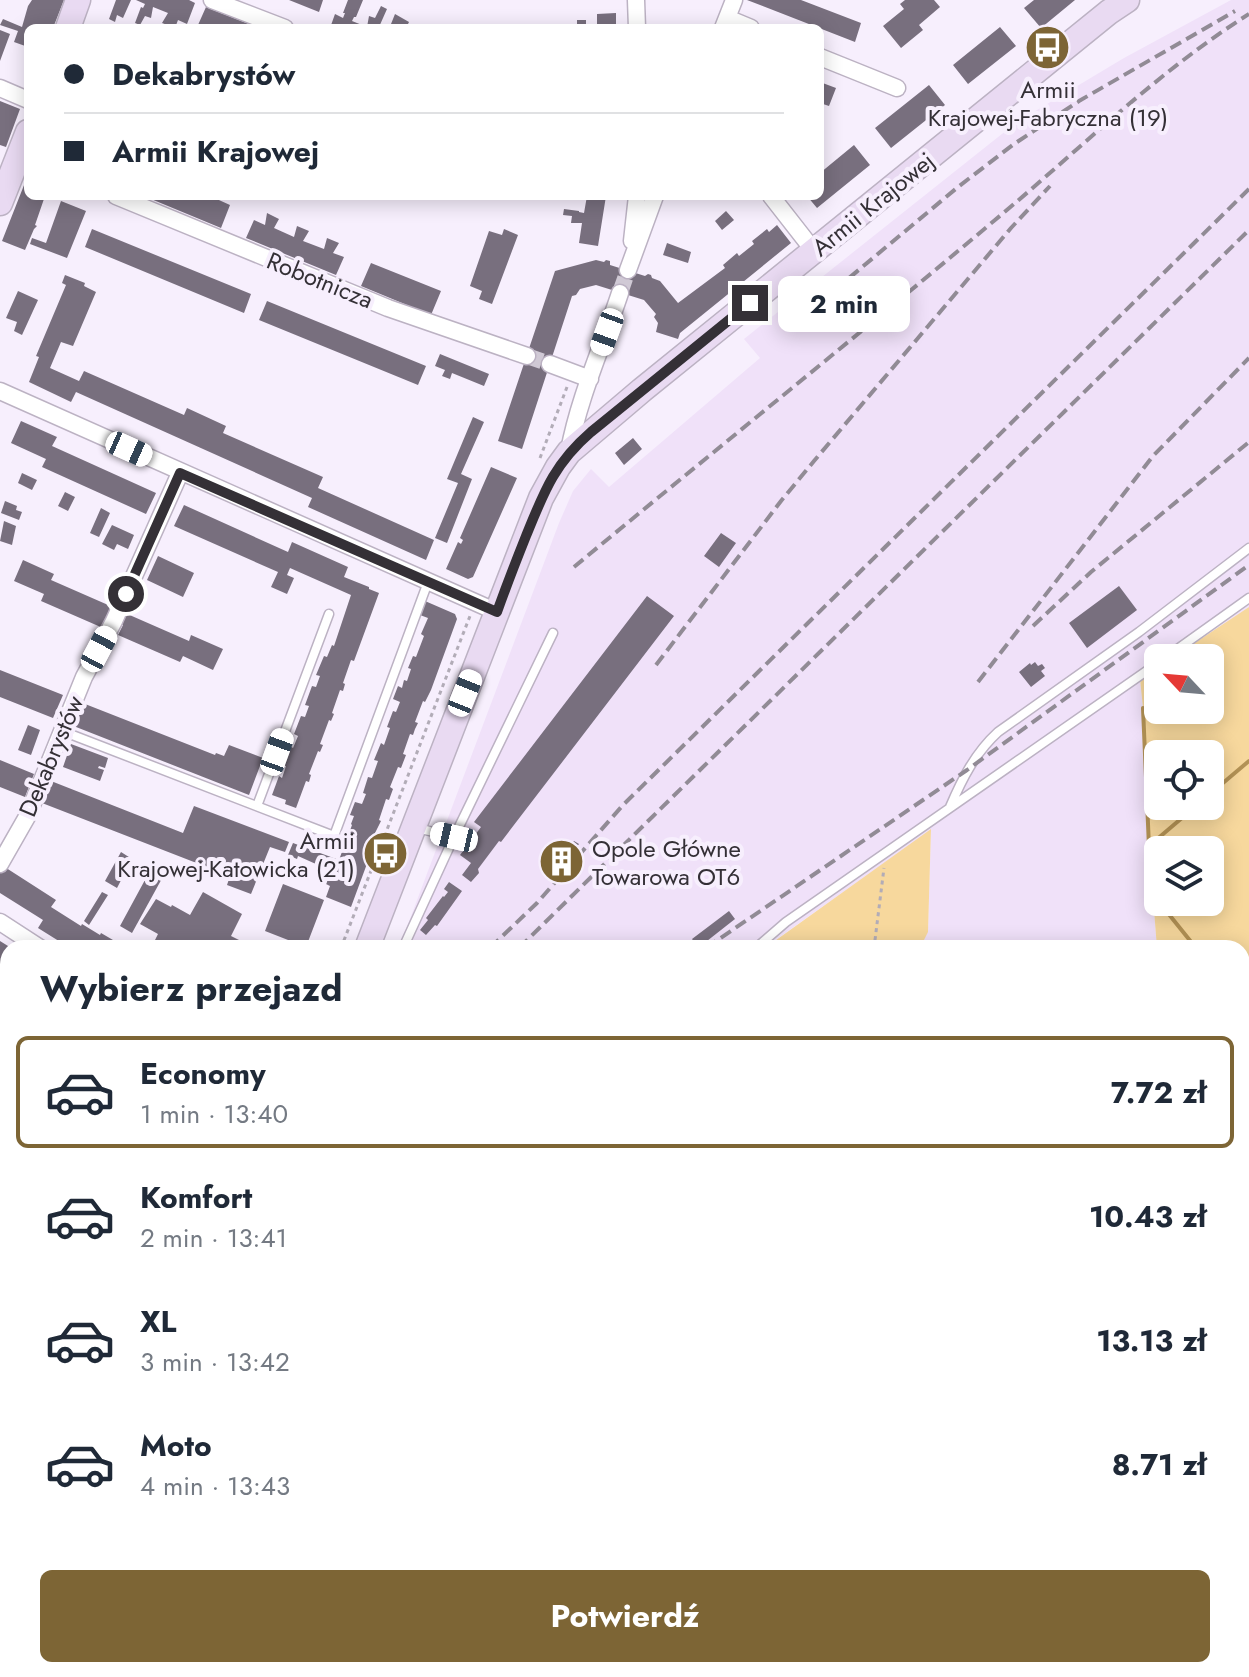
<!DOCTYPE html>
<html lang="pl">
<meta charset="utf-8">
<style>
:root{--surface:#fff;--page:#f6f6f7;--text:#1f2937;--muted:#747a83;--line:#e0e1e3;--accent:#7d6535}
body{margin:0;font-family:Jost,sans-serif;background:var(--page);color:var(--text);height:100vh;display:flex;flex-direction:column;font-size:30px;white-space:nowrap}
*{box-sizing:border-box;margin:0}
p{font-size:26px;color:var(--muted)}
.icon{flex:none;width:44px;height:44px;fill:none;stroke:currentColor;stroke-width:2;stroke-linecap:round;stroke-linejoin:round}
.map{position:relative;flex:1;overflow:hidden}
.drawer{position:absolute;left:0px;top:940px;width:1250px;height:738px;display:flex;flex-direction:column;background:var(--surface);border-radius:24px 24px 0 0;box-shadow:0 4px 20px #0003}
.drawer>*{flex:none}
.top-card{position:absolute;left:24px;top:24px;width:800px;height:176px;border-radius:12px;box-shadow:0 4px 20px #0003;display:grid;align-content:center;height:176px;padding:0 40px;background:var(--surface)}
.needle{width:52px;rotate:296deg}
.buttons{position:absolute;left:1144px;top:644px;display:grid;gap:16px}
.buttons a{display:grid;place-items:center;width:80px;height:80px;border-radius:12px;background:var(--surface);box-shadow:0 4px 20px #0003;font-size:40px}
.end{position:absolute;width:36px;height:36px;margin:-18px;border:10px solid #343036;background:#fff;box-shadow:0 0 0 4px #fff}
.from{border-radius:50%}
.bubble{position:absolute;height:56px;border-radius:12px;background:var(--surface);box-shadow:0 4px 20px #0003;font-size:26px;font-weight:700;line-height:56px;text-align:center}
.car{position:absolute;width:24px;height:48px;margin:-24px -12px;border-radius:10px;box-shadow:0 0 6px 2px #0007;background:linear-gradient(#fff 24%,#345 0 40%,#fff 0 76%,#345 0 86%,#fff 0)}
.top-card b{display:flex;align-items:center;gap:28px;height:76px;font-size:30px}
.top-card b+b{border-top:2px solid var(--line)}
.top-card i{width:20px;height:20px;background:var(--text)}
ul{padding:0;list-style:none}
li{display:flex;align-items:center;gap:24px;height:112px;margin:0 16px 12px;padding:0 24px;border:4px solid transparent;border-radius:12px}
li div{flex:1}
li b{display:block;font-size:30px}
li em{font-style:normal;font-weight:700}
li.on{border-color:var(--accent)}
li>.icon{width:72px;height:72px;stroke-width:1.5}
h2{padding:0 40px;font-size:36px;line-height:96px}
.cta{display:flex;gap:16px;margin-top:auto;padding:16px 40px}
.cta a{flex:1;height:92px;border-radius:12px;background:var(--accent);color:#fff;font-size:32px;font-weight:700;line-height:92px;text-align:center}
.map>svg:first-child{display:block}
.built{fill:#f0e1f9}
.green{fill:#f7d89d;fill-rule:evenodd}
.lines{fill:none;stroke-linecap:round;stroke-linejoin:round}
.stream{stroke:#b39255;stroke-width:4}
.building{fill:#786f7e}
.street-tunnel{stroke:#d0c9d5;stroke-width:16;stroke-dasharray:16 8;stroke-linecap:butt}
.lane-casing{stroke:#bcb2c3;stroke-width:11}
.street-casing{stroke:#bcb2c3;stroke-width:19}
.secondary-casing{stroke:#bcb2c3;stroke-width:27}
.path{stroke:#b2acb7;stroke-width:3;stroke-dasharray:4 4;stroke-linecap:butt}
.lane{stroke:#fff;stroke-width:8}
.street{stroke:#fff;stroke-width:16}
.secondary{stroke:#e9daf2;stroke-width:24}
.rail{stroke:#918b95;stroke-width:4;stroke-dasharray:12 6;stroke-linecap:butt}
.path-bridge{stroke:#b2acb7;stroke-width:3;stroke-dasharray:4 4;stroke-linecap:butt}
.route{stroke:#343036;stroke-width:10}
.labels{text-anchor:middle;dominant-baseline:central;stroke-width:8;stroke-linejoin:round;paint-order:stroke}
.poi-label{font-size:24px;fill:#343036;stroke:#f7effd}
.street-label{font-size:24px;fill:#343036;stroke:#f7effd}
</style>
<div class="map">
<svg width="1249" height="1677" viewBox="0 0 1249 1677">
<rect width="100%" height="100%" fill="#f7effd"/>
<path class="built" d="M1231 0H1249V607L1172 658H1158V667L1140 680 1143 708 1149 847 1157 948H920L928 931 931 830 764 948H399L559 523 573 491 591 469 609 487 760 358 744 339 1017 122 1124 58Z
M0 1078 8 1086V1269L0 1275Z
M1249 1097V1395L1242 1396V1098Z
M8 1341V1670H299L306 1677H0V1348Z
M340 1670H497L494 1677H347Z"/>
<path class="green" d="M1249 607V1097L1242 1098V948H1157L1149 847 1143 708 1140 679 1158 667V710H1210V658H1172ZM1158 754H1210V806H1158ZM1158 850H1210V902H1158Z
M931 829 928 932 920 948H765Z
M8 1552V1663L5 1665 0 1655V1559Z"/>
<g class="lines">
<path class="stream" d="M1143 708 1149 847 1153 892 1158 901
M1210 794 1249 761
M1149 846 1196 806
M1159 902 1196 948"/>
</g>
<path class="building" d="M32 0H64L53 28H28V47L14 42 18 31 0 25 3 19 22 27 28 6Z
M116 0H131L123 18 117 15 115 22 109 19Z
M136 0H189L195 3 187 24 178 20 175 28 162 23 168 13 153 7 151 18 145 16 140 25 135 23 141 7 143 8 145 4Z
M289 0H323L319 12Z
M348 0H363L356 17H354L352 21 367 27 369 16 375 18 381 6 387 9 379 27 377 26V28H330L335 14 343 18 345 13H343Z
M747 0H801L861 23 855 42Z
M905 0H934L940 7 919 25 923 30 901 48 883 26 904 9 900 4Z
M1034 0H1075L1041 28 1024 8Z
M206 7 213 10 259 28H206L198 25Z
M616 13V28H577V20H586V24L597 25V14Z
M395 14 409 22 406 28H392L393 25 391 24Z
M1000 27 1016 46 968 84 953 65Z
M0 30 10 34 0 61Z
M820 82 836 88 829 106 820 103Z
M929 85 945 105 891 148 875 128Z
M0 101 20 109 6 147 0 145Z
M854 145 870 165 817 208 807 196H820V173Z
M28 175V196H45L35 225 37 226 34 229 25 250 2 241Z
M152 196H210L230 205 221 228 151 199Z
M587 196H606L598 246 579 243 582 223H571L572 216 563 215 564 209 579 211V212L584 213Z
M61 201 86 211 67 258 30 244 32 238 46 243Z
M726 211 734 220 722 230 715 221Z
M267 213 279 219 274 228 294 237 297 226 309 231 303 241 324 249 327 238 339 243 333 253 344 257 336 275 246 238 254 220 265 225Z
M777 225 791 243 680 333 678 339 656 332 658 323 654 317 656 314 644 300 596 285 580 289 576 295 572 296 522 449 498 441 555 271 596 260 604 262 606 260 610 261V265L645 276 648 274 651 275 652 278 660 281 678 303 725 268 723 265 737 253 739 256 754 244 752 241 767 229 769 232Z
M92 229 251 294 244 313 85 247Z
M504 229 518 235 492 304 479 299 482 291 470 286 489 231 502 235Z
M667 243 691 252 688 263 663 255Z
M371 263 441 291 431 315 361 286Z
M65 275 85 283 84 286 96 292 73 346 61 342 50 368 79 381 84 371 184 415 187 408 226 426 223 433 323 477 318 488 434 540 426 560 308 507 312 498 76 392 71 402 29 382 39 357 36 356 66 285 62 283Z
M18 291 38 300 22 335 14 331 17 322 6 318Z
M267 301 426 366 418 385 259 320Z
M440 354 489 374 484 386 452 373 450 379 442 376 445 370 435 366Z
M473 417 484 422 461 474 472 479 447 543 435 538 458 483 447 479Z
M21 421 57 437 52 446 156 493 146 514 42 467 46 459 11 443Z
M633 438 642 449 624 465 615 453Z
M491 467 517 478 473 577 468 579 446 569 458 542 461 544 463 540 460 538Z
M22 473 37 480 32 490 18 483Z
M65 492 75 497 68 511 58 506Z
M5 501 17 506 16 510 22 512 19 520 1 513Z
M184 505 288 552 292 542 348 567 344 577 369 587V589L379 593 354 661 351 660 343 683 345 684 343 691 340 690 332 713 334 714 331 721 329 720 320 744 323 745 320 752 318 751 309 774 311 775 309 782 306 781 296 808 285 804 286 800 272 795 279 776 282 778 286 766 283 765 290 746 293 748 298 736 294 734 301 716 305 717 309 706 305 705 312 686 316 687 320 676 316 675 324 656 327 657 332 645 334 646 351 595 290 568 287 575 294 578 287 594 271 587 278 572 174 526Z
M101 508 110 513 99 537 90 533Z
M4 521 16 526 12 545 0 541Z
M112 525 134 535 128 549 117 544 114 550 102 544Z
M721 533 736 543 719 567 704 556Z
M158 556 194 573 183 597 147 580Z
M23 560 54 574 51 580 115 608 103 628 41 601 44 594 14 581Z
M1119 586 1137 610 1087 648 1069 623Z
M647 596 674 616 501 842 499 841 478 869 479 873 471 882 462 875 471 863 460 855 469 843 466 842 469 837 472 839 481 827 474 822Z
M425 601 455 614 457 619 431 690 425 702 423 701 415 722 418 723 415 729 413 735 410 734 403 754 406 755 401 768 398 767 390 787 393 789 389 800 386 799 379 820 381 821 375 833 378 834 351 907 326 897 330 886 326 884 330 875 333 876 335 867 327 869 298 856 297 859 288 855 293 843 339 860 343 849 340 848 343 838 347 839 352 825 351 824 354 816 350 815 355 802 362 804 366 794 363 793 368 777 372 778 378 761 374 760 381 743 384 745 390 728 387 727 393 711 396 712 400 702 393 699 398 686 402 688 404 680 407 681 411 669 408 668 413 656 416 657 424 636 421 634 428 618 420 615Z
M125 613 189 641 191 635 223 649 213 670 183 656 180 662 118 635 123 625 120 624Z
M1035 662 1038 666 1042 664 1045 668 1041 671 1045 676 1031 687 1019 672 1030 663 1031 665Z
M0 670 63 695 53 718 0 697Z
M80 702 215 755 216 753 224 756 229 745 263 758 249 795 71 725Z
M28 725 40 730 31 755 18 750Z
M71 744 108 758 105 768 99 766 98 768 104 770 100 781 63 767Z
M0 760 34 774 25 797 0 787Z
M51 781 183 833 194 806 289 842 285 852 270 847 251 894 227 885 230 876 42 803Z
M574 841 579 844 554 876 547 871Z
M121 852 132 859 117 888 105 881Z
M0 864 56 900 51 907 81 926 82 924 100 935 101 933 113 940 111 943 120 948H70L38 928 43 920 0 893Z
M152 867 165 873 132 933 120 926Z
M449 882 462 891 437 926 435 925 426 935 420 930 428 920 426 918 443 896 444 897 448 892 444 889Z
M283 884 324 900 306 947 265 931Z
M102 892 108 895 89 925 84 921Z
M203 892 242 914 231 936 239 940 235 948H188L185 946 184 948H151L158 934 140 924 156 899 171 907 172 905 190 915Z
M729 911 735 919 707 941 697 946 692 939Z
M0 941 8 946V979L0 974Z
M8 1043V1082L0 1074V1055Z
M8 1136V1171L0 1178 8 1187V1193L0 1200V1156L7 1150 1 1143Z
M1248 1181 1249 1245 1242 1246V1182Z
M1249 1512V1538L1242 1540V1514Z
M1242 1606H1249V1631L1242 1630Z
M57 1670H91L78 1677H45Z
M517 1670H540L537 1677 510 1676 512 1673 515 1674Z
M1127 1672 1163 1673V1677H1127Z"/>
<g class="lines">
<path class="street-tunnel" d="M620 293 628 270
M527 356 550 364"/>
<defs>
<path id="lane" d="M1165 658 1249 598
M62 731 334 836 428 582
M257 806 329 614
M950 807C962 779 975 753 998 732L1139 632 1249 548
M454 837 553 633
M403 948 454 837 417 828
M756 948 786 922 1158 663
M0 1108 3 1105"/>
<path id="street" d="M212 0 285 28
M636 0 637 28
M727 18 751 28
M723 28 734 0
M820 57 897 88
M0 88 28 100
M116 196 388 308 527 356
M771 196 814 251
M632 241 637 196
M628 270 655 196
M550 364 590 379
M0 391 497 612
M569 451C579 397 603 345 620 293
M0 864 28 815 84 677 114 621 180 473
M0 922 40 948
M1242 1342H1249
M1242 1668 1249 1669
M553 1677 556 1670
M1006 1677 1055 1670"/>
<path id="secondary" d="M68 28 78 0
M0 203 28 132
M367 948 541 498 558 467 569 452 642 390 1109 12 1127 0
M0 1296 8 1290
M0 1324 8 1317
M0 1394 8 1399
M1242 1498 1249 1495
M320 1670 326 1677
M761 1677 769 1670"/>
</defs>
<use href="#lane" class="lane-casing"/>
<use href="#street" class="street-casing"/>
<use href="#secondary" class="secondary-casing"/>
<path class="path" d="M540 458 567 387
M341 948 470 616
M874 948 884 868
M0 1420 8 1426
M0 1513 8 1505
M0 1661 6 1671
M0 1675 8 1670
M60 1677 73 1670
M121 1677 129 1673"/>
<use href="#lane" class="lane"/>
<use href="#street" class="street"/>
<use href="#secondary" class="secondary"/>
<path class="rail" d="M794 324 958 187 1014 144 1079 101 1235 11
M574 567C714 451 856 337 995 220 1078 151 1157 72 1249 14
M1033 626 1091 572 1249 442
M656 665 781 501 814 461 1011 228 1050 186
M978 682 1153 456 1249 358
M490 948 537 903 623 805 1249 189
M519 948 1249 230
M706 948 967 770 1249 565
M1242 1366 1249 1365
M0 1388 8 1381
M0 1406 8 1400
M0 1488 8 1481
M85 1677 98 1670
M106 1677 120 1670"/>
<path class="path-bridge" d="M0 1378 8 1384"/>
</g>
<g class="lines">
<path class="route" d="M126 594 180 473 497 612C506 587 516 561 526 536 544 492 554 464 591 432L750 303"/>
</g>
<defs>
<symbol id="bus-disc" viewBox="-11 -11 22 22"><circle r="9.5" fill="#7d6535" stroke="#f7effd"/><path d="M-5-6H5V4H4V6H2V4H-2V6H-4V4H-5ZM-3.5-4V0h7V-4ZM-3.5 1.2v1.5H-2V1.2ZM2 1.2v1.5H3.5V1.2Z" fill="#fff"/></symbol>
<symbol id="building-disc" viewBox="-11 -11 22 22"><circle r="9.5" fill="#7d6535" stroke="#f7effd"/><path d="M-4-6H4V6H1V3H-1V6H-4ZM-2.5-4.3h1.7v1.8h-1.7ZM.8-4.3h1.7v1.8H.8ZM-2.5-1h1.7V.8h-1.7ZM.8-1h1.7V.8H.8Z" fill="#fff"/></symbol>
</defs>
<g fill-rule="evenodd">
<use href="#bus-disc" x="1022" y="22" width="51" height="51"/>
<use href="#bus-disc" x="360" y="828" width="51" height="51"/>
<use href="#building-disc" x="536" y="836" width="51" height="51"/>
</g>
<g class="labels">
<g class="poi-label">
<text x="1048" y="89">Armii<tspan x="1048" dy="28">Krajowej-Fabryczna (19)</tspan></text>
<text x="355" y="840" text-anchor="end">Armii<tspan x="355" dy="28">Krajowej-Katowicka (21)</tspan></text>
<text x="592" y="848" text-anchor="start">Opole Główne<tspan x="592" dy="28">Towarowa OT6</tspan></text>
</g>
<g class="street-label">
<text transform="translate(873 204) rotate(-39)">Armii Krajowej</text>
<text transform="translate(320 280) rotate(22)">Robotnicza</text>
<text transform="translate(51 756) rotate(-67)">Dekabrystów</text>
</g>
</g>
</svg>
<div class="buttons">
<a><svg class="needle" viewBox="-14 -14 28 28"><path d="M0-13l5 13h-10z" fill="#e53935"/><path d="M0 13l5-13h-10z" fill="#747a83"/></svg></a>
<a><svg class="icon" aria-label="locate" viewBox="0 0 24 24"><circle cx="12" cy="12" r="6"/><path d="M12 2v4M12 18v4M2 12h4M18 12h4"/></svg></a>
<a><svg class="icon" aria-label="layers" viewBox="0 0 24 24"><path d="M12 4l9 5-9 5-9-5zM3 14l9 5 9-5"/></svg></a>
</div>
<i class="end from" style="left:126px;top:594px"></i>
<i class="end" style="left:750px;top:303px"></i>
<div class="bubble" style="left:778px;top:276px;width:132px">2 min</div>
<i class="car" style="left:607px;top:332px;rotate:200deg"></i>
<i class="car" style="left:129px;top:449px;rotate:114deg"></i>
<i class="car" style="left:99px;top:649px;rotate:28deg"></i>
<i class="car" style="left:465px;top:693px;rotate:22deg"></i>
<i class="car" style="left:277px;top:752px;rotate:20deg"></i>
<i class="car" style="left:454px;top:837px;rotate:283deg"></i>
<div class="top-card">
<b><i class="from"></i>Dekabrystów</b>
<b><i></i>Armii Krajowej</b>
</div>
<section class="drawer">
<h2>Wybierz przejazd</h2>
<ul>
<li class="on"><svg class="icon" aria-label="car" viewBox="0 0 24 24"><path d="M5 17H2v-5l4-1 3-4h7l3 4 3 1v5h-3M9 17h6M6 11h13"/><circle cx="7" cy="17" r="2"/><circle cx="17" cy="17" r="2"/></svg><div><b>Economy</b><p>1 min · 13:40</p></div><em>7.72 zł</em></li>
<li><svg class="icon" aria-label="car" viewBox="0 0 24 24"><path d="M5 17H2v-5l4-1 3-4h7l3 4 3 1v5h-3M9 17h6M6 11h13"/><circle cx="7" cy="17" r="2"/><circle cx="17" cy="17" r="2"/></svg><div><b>Komfort</b><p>2 min · 13:41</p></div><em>10.43 zł</em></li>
<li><svg class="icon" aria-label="car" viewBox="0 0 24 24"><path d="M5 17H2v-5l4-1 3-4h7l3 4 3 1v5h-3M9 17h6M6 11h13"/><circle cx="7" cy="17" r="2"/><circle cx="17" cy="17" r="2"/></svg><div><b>XL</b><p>3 min · 13:42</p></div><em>13.13 zł</em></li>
<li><svg class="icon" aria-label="car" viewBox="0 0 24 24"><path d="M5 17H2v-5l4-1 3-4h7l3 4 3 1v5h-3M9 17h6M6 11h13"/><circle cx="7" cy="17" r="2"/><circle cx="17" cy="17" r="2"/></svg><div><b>Moto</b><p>4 min · 13:43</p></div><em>8.71 zł</em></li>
</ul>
<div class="cta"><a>Potwierdź</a></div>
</section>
</div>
